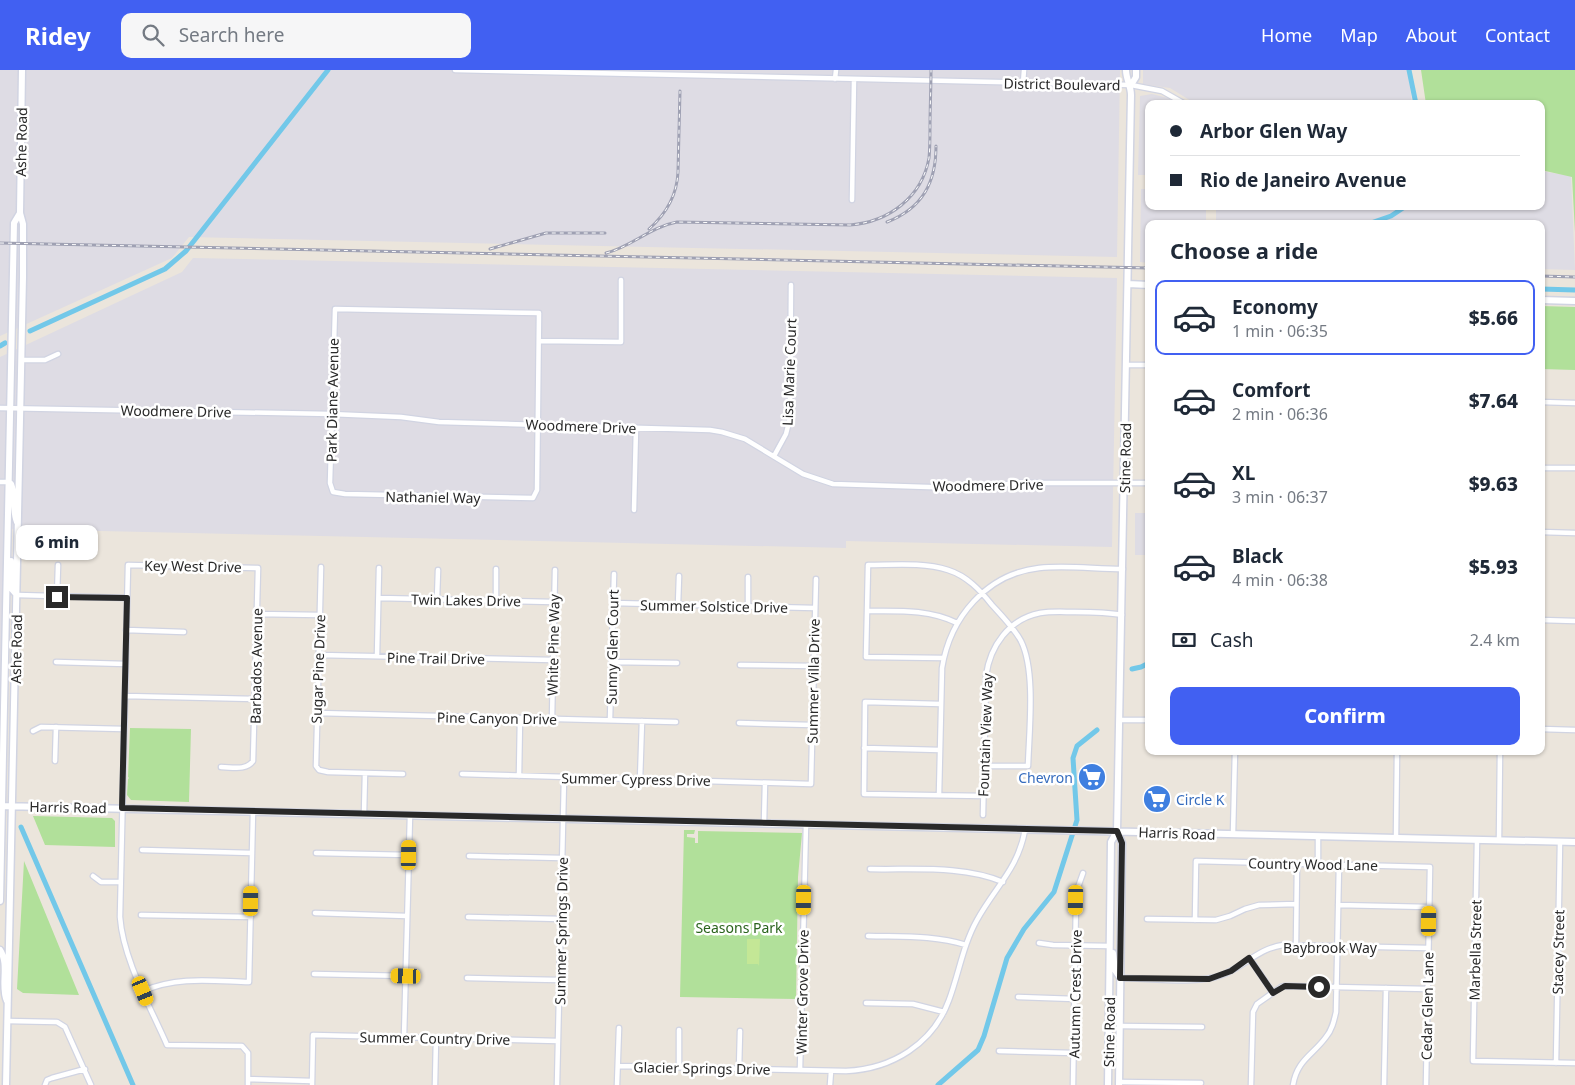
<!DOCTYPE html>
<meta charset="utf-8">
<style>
:root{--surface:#fff;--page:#f6f6f7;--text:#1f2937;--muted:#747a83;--line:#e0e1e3;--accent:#4160f2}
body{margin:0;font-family:"Noto Sans",sans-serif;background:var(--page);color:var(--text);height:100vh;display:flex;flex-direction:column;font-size:19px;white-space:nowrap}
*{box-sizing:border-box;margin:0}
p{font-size:16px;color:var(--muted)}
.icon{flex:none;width:28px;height:28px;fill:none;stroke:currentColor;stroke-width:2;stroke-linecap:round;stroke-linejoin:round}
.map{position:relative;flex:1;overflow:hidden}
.details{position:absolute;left:1145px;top:150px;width:400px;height:535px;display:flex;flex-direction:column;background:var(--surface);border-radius:10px;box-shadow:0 1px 4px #0004}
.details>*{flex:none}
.guide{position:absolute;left:1145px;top:30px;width:400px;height:110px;border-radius:10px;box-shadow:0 1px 4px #0004;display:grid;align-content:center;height:110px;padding:0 25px;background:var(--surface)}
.end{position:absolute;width:22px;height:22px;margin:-11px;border:6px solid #292929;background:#fff;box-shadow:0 0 0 2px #fff}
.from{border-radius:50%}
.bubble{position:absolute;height:35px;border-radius:10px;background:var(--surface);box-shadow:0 1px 4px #0004;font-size:16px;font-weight:800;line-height:35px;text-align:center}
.car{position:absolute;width:15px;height:30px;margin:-15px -8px;border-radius:6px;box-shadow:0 0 4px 1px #0007;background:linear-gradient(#f5c518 24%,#345 0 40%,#f5c518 0 76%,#345 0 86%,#f5c518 0)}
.guide b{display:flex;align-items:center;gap:18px;height:48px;font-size:19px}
.guide b+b{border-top:1px solid var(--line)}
.guide i{width:12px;height:12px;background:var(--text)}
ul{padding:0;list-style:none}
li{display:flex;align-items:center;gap:15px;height:75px;margin:0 10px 8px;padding:0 15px;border:2px solid transparent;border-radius:10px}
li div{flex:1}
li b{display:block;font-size:19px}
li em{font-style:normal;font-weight:800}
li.on{border-color:var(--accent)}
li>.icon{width:45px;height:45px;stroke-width:1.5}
h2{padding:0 25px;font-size:22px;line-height:60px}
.pay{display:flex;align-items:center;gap:12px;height:55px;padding:0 25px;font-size:19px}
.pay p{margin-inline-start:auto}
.button{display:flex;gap:10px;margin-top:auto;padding:10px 25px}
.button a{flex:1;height:58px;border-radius:10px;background:var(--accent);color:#fff;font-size:20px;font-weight:800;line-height:58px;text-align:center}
header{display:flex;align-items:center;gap:30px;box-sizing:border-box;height:70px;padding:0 25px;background:var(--accent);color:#fff}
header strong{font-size:24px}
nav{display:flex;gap:28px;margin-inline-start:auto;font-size:18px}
.search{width:350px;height:45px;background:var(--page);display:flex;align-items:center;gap:12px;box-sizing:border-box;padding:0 18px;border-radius:10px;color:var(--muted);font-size:19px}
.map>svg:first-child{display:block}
.industrial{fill:#dedce4}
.green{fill:#b1e09a}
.pitch{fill:#c4e796}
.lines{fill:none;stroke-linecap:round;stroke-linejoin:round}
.canal{stroke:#72c8e9;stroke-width:5}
.street-casing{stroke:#d1d4e2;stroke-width:7}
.secondary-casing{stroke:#d1d4e2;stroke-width:9}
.street{stroke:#fff;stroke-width:4.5}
.secondary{stroke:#fff;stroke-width:6}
.rail-casing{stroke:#9fa1b3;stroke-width:3}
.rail{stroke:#fff;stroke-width:1;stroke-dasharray:4;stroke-linecap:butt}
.route{stroke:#292929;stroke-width:6}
.labels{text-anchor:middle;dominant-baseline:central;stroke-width:5;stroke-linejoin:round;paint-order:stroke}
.street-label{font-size:14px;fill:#292929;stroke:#fff}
.shop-label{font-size:14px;fill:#366cbe;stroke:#fff;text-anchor:end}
.park-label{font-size:14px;fill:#2a631c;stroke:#fff}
</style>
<header>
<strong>Ridey</strong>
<div class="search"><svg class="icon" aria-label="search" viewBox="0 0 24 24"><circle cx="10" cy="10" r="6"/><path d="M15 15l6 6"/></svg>Search here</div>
<nav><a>Home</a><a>Map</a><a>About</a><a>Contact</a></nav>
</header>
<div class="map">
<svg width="1575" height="1015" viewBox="0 0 1575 1015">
<rect width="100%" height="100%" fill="#ebe5dc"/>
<path class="industrial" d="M0 0H1120L1117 187 189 167 172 188 0 266Z
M1143 0H1408L1412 34H1196L1170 18 1143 14Z
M1152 24 1168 28 1178 34H1149V105H1138L1140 26Z
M1541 101 1571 106 1575 200 1541 199V154H1216V136H1541Z
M1141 119H1149V136H1206V154H1149V193L1140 192Z
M193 188 1117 208 1112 477 846 471V478L12 459 0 630V287L182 202Z
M1135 443H1149V485H1135Z"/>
<path class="green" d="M1421 0H1575V162L1572 107 1541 100V34H1426Z
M1541 236 1575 237V300L1541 299Z
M130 658 191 659 189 732 131 730 127 725 128 709 129 708 128 707Z
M33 746 112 748 115 751V777L45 775Z
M684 760H695L694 764H687V767L695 768V773H698V761L802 763 798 807 796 929 680 927Z
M24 791 79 925 23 923 17 919Z"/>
<path class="pitch" d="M747 869H760L759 896 758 894H747Z"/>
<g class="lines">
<path class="canal" d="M1409 0 1416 34
M1368 154 1391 146 1406 136
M1541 219 1575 220
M30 261 165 199 186 181 328 0
M0 276 5 273
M1132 599 1141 597 1149 593
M21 757 133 1015
M938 1015 978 980 984 966 1007 888 1024 859 1054 822 1077 750 1073 688 1077 676 1097 660"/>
<defs>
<path id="street" d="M455 0 1131 15 1162 21 1185 34
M835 9 836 0
M1023 13 1024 0
M852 130 854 9
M335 239 539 243 537 420 533 428 345 424 333 422 330 413Z
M539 271 621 272V210
M22 290H45L58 284
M1127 295H1149
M1541 332 1575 333
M0 338 331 344 401 347 439 352 710 360 722 362 745 369 803 404 833 414 960 418 1020 413H1149
M774 386 786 364 790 348 791 215
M1541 398H1575
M0 412H9
M634 440 636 358
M1541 462 1575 463
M321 497 316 696 319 700 328 702 403 704
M17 525 127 528
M57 527 58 495
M379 528 554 532
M437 529 438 500
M496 530V499
M613 533 815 538
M678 535 679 506
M748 536V507
M867 541C898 541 929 539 957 553
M257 544 320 545
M1541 550 1575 551
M126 560 184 562
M319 585 553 590
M377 586 379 498
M944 588 866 587 868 495C893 495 923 492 948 500 967 506 980 520 992 535 1002 546 1014 558 1021 571 1036 601 1029 662 1028 696H984
M56 592 126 594
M612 592 677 593
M740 595 814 596
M125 626 255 629
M941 634 865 632 864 724 983 726
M317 643 676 652
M552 649 555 500
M610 650 614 504
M1120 650H1149
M739 653 812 655
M1541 659 1575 660
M33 661 41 657 124 659
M864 678 940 680
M55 691 56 657
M221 697C232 697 246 701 253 691L258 498 128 495 120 847C123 889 150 936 167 975L242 976 248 983V1015
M462 704 811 714 816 509
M519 706 520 648
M640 710 642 651
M939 725 942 598C950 548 986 504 1039 498 1066 495 1095 499 1123 499
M364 744 365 703
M983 745 986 606C990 576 1009 549 1040 543 1052 541 1064 542 1075 542 1091 542 1106 542 1122 545
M764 753 765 713
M1233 764 1235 681
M1396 768 1397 681
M1477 770 1473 991 1575 993
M1499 770 1500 681
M142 780 252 783
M316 783 409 785
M469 786 562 788
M1318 794V766
M870 799C913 800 963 795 1003 812
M93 806 101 812H120
M1338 835 1429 837
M315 843 407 846
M141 845 251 847
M468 847 561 849
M1147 849 1216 850 1230 846 1245 839 1259 835 1296 834
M1195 850 1196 791 1430 797 1426 1015
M868 866C901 867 934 865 966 875
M1039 873 1053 875 1110 876
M1296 875 1297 794
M1250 889 1273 923
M314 904 406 906
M467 908 559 910
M1120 908C1146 908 1197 914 1219 906 1244 898 1256 879 1283 875L1428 878
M143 921C178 906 212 911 249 912L253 741
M1018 927 1075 929
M866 933 913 934 944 942
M7 951 57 952 65 957 91 1015
M1120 956 1202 957
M404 967 410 745
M999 981 1074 983
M1556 993 1560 772
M618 996 846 1001C892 999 933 974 949 930 959 903 963 875 977 850 995 817 1018 799 1025 760
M679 997V960
M739 999 740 961
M800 1000 806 754
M248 1009 312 1011
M1119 1012 1201 1013
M45 1015 47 1010 52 1008 85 999
M312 1015 313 965 558 971
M435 1015 436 968
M557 1015 564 708
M617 1015 619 958
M830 1015 831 1001
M1073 1015 1076 830 1077 820 1083 803
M1251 1015 1253 942 1257 934 1281 917 1285 916 1428 919
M1293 1015C1297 990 1313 985 1326 967 1332 960 1334 951 1336 942L1339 794
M1384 1015 1386 918"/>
<path id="secondary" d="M1131 15 1136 7V0
M1128 214 1149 215
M1541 230 1575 231
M9 412 11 414C16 426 12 440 17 452
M11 491V518L17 525
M0 736 1575 772
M0 831 14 153 20 143
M0 880C10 895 0 916 7 931
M1113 883 1115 900 1119 906
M6 1015 23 207V154L20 143 22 0
M1108 1015 1111 772 1117 761
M1119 1015 1122 773 1117 761 1131 25C1131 16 1126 9 1126 0"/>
</defs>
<use href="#street" class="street-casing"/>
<use href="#secondary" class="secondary-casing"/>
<use href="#street" class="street"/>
<use href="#secondary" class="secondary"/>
<defs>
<path id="rail" d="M887 152C923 138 936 112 936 76
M649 159C666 144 677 125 678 102L680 21
M0 173 1149 198
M490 179 546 163H605
M606 183C631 177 650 157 677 152L850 155C889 152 922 127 929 88 930 78 930 68 930 58 930 38 931 19 931 0
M1541 206 1575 207"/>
</defs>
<use href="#rail" class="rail-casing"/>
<use href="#rail" class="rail"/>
</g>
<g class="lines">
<path class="route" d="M57 527 127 528 122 738 1117 761 1122 773 1120 908 1209 909 1231 901 1249 888 1273 923 1285 916 1319 917"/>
</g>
<defs>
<symbol id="supermarket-disc" viewBox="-11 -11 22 22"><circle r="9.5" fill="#3f7fe0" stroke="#fff"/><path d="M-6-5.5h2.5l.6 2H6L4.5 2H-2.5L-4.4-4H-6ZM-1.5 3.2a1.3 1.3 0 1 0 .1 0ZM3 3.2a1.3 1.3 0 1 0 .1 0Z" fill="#fff"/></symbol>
</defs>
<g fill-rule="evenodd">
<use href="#supermarket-disc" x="1076" y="691" width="32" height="32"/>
<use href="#supermarket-disc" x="1141" y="713" width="32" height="32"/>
</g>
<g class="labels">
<g class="street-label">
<text transform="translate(1062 14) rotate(1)">District Boulevard</text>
<text transform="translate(21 72) rotate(-89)">Ashe Road</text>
<text transform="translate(789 302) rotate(-88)">Lisa Marie Court</text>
<text transform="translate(332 330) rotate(-89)">Park Diane Avenue</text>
<text transform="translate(176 341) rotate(1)">Woodmere Drive</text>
<text transform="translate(581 356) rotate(2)">Woodmere Drive</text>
<text transform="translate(1125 388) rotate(-89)">Stine Road</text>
<text transform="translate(988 415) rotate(-1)">Woodmere Drive</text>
<text transform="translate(433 427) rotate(1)">Nathaniel Way</text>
<text transform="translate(193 496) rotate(1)">Key West Drive</text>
<text transform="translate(466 530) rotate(1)">Twin Lakes Drive</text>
<text transform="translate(714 536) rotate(1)">Summer Solstice Drive</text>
<text transform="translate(553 575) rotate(-89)">White Pine Way</text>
<text transform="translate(612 577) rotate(-89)">Sunny Glen Court</text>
<text transform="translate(16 579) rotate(-89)">Ashe Road</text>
<text transform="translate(436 588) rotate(1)">Pine Trail Drive</text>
<text transform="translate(256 596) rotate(-89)">Barbados Avenue</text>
<text transform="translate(318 599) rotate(-88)">Sugar Pine Drive</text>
<text transform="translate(813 611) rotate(-89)">Summer Villa Drive</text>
<text transform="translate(497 648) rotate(1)">Pine Canyon Drive</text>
<text transform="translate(985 665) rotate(-88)">Fountain View Way</text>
<text transform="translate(636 709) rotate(1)">Summer Cypress Drive</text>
<text transform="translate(68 737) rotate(1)">Harris Road</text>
<text transform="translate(1177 763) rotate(2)">Harris Road</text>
<text transform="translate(1313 794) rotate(1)">Country Wood Lane</text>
<text transform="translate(561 861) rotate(-89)">Summer Springs Drive</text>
<text x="1330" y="877">Baybrook Way</text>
<text transform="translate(1475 880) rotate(-89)">Marbella Street</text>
<text transform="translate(1558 882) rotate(-89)">Stacey Street</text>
<text transform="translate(802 922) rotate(-89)">Winter Grove Drive</text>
<text transform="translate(1075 924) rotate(-89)">Autumn Crest Drive</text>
<text transform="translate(1427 936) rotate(-89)">Cedar Glen Lane</text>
<text transform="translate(1109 962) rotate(-89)">Stine Road</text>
<text transform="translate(435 968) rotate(1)">Summer Country Drive</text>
<text transform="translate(702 998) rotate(1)">Glacier Springs Drive</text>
</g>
<g class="shop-label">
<text x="1073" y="707">Chevron</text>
<text x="1176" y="729" text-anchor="start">Circle K</text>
</g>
<g class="park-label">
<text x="739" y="857">Seasons Park</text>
</g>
</g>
</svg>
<i class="end from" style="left:1319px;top:917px"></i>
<i class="end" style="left:57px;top:527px"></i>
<div class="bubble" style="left:16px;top:455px;width:82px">6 min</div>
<i class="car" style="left:409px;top:785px;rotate:1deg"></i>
<i class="car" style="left:804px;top:830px;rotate:181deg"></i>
<i class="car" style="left:1076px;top:830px;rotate:181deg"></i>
<i class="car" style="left:251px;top:831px;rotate:1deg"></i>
<i class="car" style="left:1429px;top:851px;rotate:1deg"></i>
<i class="car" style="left:406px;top:906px;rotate:272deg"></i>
<i class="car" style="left:143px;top:921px;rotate:157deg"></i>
<div class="guide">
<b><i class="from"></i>Arbor Glen Way</b>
<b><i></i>Rio de Janeiro Avenue</b>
</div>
<section class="details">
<h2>Choose a ride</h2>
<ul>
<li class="on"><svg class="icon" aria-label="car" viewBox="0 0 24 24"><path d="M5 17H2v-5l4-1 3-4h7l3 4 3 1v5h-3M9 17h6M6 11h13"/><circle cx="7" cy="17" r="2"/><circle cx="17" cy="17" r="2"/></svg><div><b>Economy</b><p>1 min · 06:35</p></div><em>$5.66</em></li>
<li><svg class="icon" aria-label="car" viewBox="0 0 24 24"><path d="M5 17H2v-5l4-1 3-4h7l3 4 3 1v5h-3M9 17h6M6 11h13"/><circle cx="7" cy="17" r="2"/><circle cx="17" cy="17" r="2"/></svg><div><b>Comfort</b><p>2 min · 06:36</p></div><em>$7.64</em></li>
<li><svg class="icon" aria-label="car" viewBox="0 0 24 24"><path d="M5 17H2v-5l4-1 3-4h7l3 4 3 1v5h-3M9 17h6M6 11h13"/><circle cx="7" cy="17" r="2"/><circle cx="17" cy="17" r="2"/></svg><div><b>XL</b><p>3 min · 06:37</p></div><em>$9.63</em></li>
<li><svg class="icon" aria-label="car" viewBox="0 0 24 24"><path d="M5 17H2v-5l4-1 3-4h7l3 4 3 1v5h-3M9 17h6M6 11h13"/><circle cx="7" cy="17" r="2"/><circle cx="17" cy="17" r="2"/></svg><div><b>Black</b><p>4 min · 06:38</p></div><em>$5.93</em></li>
</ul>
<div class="pay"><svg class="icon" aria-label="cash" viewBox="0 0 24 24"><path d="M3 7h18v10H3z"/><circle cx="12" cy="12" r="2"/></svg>Cash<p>2.4 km</p></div>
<div class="button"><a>Confirm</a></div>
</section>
</div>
